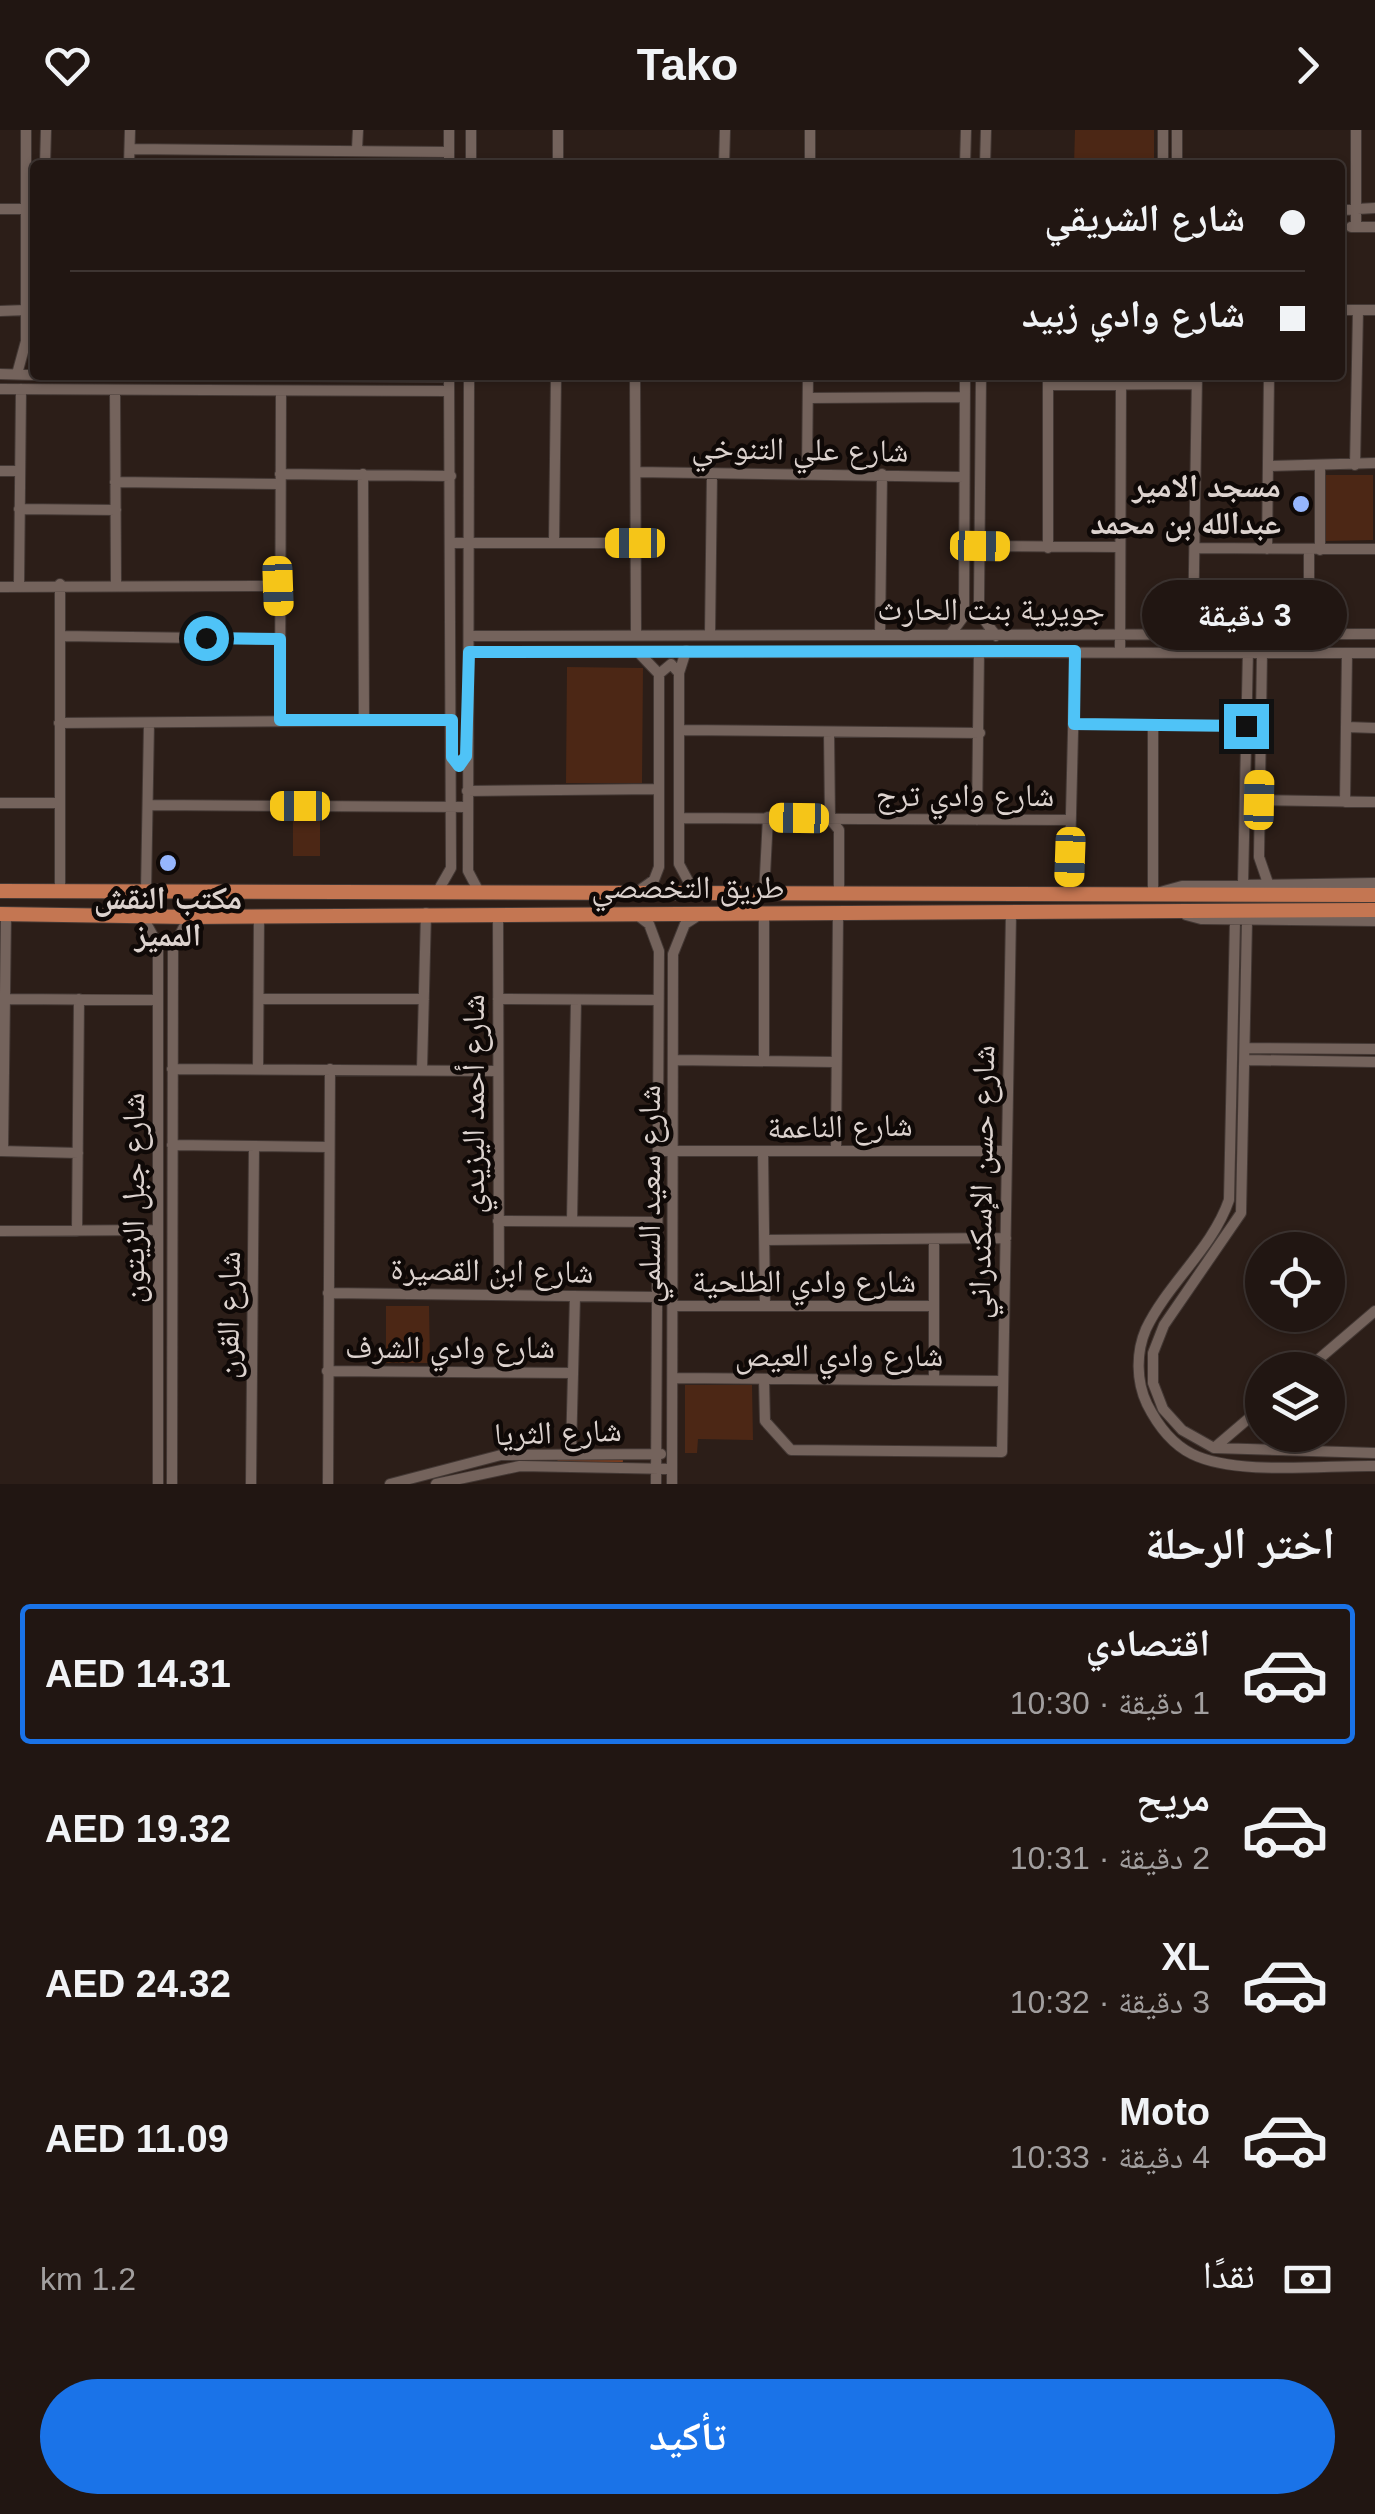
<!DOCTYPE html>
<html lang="ar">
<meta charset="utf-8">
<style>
:root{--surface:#211612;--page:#2d2320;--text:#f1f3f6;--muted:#a29f9f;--line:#3e3532;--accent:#1a73e8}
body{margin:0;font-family:Helvetica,"Noto Naskh Arabic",sans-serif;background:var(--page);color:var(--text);direction:rtl;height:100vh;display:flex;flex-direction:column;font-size:38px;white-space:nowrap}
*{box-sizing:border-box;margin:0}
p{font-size:32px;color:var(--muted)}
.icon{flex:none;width:55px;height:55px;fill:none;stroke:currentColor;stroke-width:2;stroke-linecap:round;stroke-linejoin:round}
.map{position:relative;height:1354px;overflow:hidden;direction:ltr}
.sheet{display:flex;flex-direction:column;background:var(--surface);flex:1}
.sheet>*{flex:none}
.hud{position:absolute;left:30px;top:30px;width:1315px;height:220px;border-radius:10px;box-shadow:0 2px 8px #0004,0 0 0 2px var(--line);direction:rtl;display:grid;align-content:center;height:220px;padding:0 40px;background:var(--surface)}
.tools{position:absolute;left:1245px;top:1102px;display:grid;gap:20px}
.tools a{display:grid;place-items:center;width:100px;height:100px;border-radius:50%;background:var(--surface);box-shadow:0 2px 8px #0004,0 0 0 2px var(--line);font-size:50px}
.end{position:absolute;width:45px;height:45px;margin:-22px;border:12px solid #4fc3f7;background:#111;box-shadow:0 0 0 5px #111}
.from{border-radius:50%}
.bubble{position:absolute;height:70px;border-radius:35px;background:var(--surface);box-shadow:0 2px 8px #0004,0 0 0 2px var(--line);font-size:32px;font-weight:800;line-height:70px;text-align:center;direction:rtl}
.car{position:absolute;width:30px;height:60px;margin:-30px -15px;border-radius:12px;box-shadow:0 0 8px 2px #0007;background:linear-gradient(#f5c518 24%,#345 0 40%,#f5c518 0 76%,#345 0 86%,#f5c518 0)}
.hud b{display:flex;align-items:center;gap:35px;height:95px;font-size:38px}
.hud b+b{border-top:2px solid var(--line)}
.hud i{width:25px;height:25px;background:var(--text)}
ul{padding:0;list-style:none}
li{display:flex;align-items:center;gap:30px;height:140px;margin:0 20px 15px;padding:0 20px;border:5px solid transparent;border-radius:10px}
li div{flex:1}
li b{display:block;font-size:38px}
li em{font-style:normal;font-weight:800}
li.active{border-color:var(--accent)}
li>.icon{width:90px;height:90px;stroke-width:1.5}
h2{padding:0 40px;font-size:45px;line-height:120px}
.pay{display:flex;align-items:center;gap:25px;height:110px;padding:0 40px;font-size:38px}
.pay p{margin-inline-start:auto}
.action{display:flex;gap:20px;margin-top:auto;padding:20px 40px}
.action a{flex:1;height:115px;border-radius:60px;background:var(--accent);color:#fff;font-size:40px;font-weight:800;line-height:115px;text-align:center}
header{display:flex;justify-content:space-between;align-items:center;height:130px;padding:0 40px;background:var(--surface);font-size:45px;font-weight:800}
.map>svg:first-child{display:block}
.green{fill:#4c2715}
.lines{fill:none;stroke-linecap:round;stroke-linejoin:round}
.river{stroke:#7d3c1d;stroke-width:14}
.minor-casing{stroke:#433834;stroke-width:12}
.major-casing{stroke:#433834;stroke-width:16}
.minor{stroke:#74635c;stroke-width:10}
.major{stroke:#c47652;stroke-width:14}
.route{stroke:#4fc3f7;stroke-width:12}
.poi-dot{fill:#96b6fd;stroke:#0f0907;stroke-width:4}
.labels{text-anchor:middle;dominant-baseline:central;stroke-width:9;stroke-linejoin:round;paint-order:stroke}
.street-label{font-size:32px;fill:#dcd2ce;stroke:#0f0907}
.poi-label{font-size:32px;font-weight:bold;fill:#dcd2ce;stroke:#0f0907;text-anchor:end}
</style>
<header><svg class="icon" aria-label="forward" viewBox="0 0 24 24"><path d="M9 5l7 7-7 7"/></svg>Tako<svg class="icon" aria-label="heart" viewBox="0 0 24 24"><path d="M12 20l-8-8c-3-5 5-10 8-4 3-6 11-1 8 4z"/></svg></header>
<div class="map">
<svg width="1375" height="1354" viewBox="0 0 1375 1354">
<rect width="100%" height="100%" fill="#2c1e18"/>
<path class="green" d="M1075 0H1154V35H1074Z
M1326 345H1373V410L1326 411Z
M567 537 643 538 642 653H566Z
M293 685H320V726H293Z
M386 1176H429L430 1233H386Z
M685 1255H752L753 1310 698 1309 697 1323H685Z"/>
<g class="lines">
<path class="river" d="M564 1333 616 1331"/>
<defs>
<path id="minor" d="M130 19 449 22
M357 19 358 0
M45 35 46 0
M129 35 130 0
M449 35V0
M471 35V0
M558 35V0
M724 35 725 0
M810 35V0
M965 35 966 0
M985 35 986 0
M1163 35V0
M1177 35V0
M0 79H26
M1340 80 1375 78
M1351 97H1375
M1356 97V0
M1340 180 1341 97
M1340 180H1375
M0 181 27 180
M0 244 35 245
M17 244 26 211V0
M41 245H97
M144 245 449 247
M469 245 468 741 478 760
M635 245 636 505
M981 245 979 472 980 484 996 506
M1048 245V418
M1048 255 1197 254
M0 259 448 261
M115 261 116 454
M808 268 965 267
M1355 335 1358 180
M1269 336 1375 333
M0 341H19
M636 342 964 347
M807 343 808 245
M280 344 451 346
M363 344 364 590
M115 352 279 354
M19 379 116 380
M452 413H635
M554 413 556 245
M963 418 971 423 980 416 1119 417
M1195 418 1375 419
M1267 419 1269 245
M1309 419V503
M1320 420V337
M19 455 21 259
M0 457 278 456
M1193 504 1197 245
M710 505 712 343
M880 505 882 344
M950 505 964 486 965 245
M60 506 279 509
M469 506 1375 504
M686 521 679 543V734L694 762
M1120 521 1121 253
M1262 521 1259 727 1268 753
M469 522 1375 523
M659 544 671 534 679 543
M280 590 281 261
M59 593 452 590
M1073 594 1246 596
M1153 595V764L1182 756 1375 753
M1347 597 1375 598
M679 600 980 603
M829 602 830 689 839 700V764
M467 661 659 659
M1259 670 1375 672
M1345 672 1347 523
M0 673H59
M148 675 467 677
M679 688 1071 690
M977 690 979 521
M1243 754 1248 520
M439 759 451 738 449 245
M60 760V454
M146 762 149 593
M637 762 654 750 659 737V544L639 523
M764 764 768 687
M1069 765 1075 521
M498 784 499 1164
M636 784 649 794 659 821 656 1354
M1186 785 1201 789 1375 791
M142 786 158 815V1354
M1235 790 1229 1070C1212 1119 1168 1153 1146 1199 1136 1222 1136 1251 1147 1274 1157 1294 1170 1313 1192 1324 1236 1346 1325 1335 1375 1336
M1247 791 1241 1083 1164 1195 1153 1223V1253L1163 1279 1182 1300 1214 1318 1375 1323
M5 869 157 870
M260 869H424
M498 869 658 870
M1247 918 1375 919
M674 930 834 932
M764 930V784
M1246 930 1375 932
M172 939 497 941
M258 939 259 786
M422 939 426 783
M172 1015 328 1017
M836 1019 838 785
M1 1021 78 1023
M3 1021 6 784
M658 1021H1006
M763 1022 765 1176
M498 1091 656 1092
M572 1091 576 870
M0 1101 158 1100
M77 1101 79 869
M765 1110 1006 1108
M934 1110V1250
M328 1163 656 1167
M674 1176H934
M1306 1240 1375 1181
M327 1241 573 1243
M674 1248 1003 1251
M764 1250 765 1291 791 1320 1002 1322 1011 783
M1214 1318 1262 1277
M571 1322 575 1166
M172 1354 173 818 189 787
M251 1354 254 1017
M328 1354 330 939
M390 1354 501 1325 661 1324
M436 1354 520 1336 672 1339
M672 1354 673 824 685 794 699 785"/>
<path id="major" d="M0 761 1375 765
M0 784 189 787 1375 780"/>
</defs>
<use href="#minor" class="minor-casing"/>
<use href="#major" class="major-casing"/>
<use href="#minor" class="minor"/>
<use href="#major" class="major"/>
</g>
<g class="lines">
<path class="route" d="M206 508 280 509V590H452V627L459 636 466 626 469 522 1075 521 1074 594 1246 596"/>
</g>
<g class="poi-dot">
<circle cx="1301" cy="374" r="10"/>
<circle cx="168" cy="733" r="10"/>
</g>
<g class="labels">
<g class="street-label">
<text transform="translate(800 319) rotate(1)">شارع علي التنوخي</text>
<text x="991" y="479">جويرية بنت الحارث</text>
<text x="965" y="665">شارع وادي ترج</text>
<text x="688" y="757">طريق التخصصي</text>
<text transform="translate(473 974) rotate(-90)">شارع أحمد اليزيدي</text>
<text transform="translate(840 996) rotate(-1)">شارع الناعمة</text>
<text transform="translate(981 1052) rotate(-89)">شارع حسن الإسكندراني</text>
<text transform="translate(649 1064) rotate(-90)">شارع سعيد السلمي</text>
<text transform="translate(133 1068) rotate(-90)">شارع جبل الزيتون</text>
<text transform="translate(492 1140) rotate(1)">شارع ابن القصيرة</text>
<text x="804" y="1151">شارع وادي الطلحية</text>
<text transform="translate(228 1185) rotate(-89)">شارع القرن</text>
<text x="450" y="1217">شارع وادي الشرف</text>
<text x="839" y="1225">شارع وادي العيص</text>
<text transform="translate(558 1302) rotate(-2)">شارع الثريا</text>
</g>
<g class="poi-label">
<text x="1281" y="356">مسجد الامير<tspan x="1281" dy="37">عبدالله بن محمد</tspan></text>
<text x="168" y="768" text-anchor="middle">مكتب النقش<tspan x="168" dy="37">المميز</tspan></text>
</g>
</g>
</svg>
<div class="tools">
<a><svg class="icon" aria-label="locate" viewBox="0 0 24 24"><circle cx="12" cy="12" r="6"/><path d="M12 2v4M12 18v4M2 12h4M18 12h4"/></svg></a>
<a><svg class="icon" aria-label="layers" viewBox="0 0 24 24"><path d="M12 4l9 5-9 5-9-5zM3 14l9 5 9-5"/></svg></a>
</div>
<i class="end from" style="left:206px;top:508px"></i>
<i class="end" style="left:1246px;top:596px"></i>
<div class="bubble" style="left:1142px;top:450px;width:205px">3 دقيقة</div>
<i class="car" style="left:635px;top:413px;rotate:270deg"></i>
<i class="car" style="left:980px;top:416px;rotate:91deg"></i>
<i class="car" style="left:278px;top:456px;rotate:178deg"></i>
<i class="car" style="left:1259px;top:670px;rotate:1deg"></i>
<i class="car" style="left:300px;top:676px;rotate:270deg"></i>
<i class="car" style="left:799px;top:688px;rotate:271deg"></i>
<i class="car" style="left:1070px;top:727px;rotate:182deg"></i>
<div class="hud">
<b><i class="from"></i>شارع الشريقي</b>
<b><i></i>شارع وادي زبيد</b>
</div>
</div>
<section class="sheet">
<h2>اختر الرحلة</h2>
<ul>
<li class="active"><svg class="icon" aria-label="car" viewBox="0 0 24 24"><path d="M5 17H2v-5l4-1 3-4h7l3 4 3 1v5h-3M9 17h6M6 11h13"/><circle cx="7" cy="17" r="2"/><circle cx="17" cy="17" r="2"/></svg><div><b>اقتصادي</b><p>1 دقيقة · 10:30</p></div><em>AED 14.31</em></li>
<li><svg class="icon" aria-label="car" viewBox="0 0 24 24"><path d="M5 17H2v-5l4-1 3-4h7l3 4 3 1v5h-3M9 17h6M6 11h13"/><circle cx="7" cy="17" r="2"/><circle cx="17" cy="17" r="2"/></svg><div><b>مريح</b><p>2 دقيقة · 10:31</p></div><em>AED 19.32</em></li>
<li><svg class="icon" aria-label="car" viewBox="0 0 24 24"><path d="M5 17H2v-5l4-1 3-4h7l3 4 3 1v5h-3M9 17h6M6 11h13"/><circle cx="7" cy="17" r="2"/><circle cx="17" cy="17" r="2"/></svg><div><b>XL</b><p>3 دقيقة · 10:32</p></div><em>AED 24.32</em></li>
<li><svg class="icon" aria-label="car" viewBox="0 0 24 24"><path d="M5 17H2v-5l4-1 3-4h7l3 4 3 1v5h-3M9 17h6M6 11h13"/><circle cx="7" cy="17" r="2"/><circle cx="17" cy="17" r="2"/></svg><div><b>Moto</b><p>4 دقيقة · 10:33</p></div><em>AED 11.09</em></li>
</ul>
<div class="pay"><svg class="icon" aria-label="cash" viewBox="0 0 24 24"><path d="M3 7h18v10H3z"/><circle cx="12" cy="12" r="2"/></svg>نقدًا<p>1.2 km</p></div>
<div class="action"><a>تأكيد</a></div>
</section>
